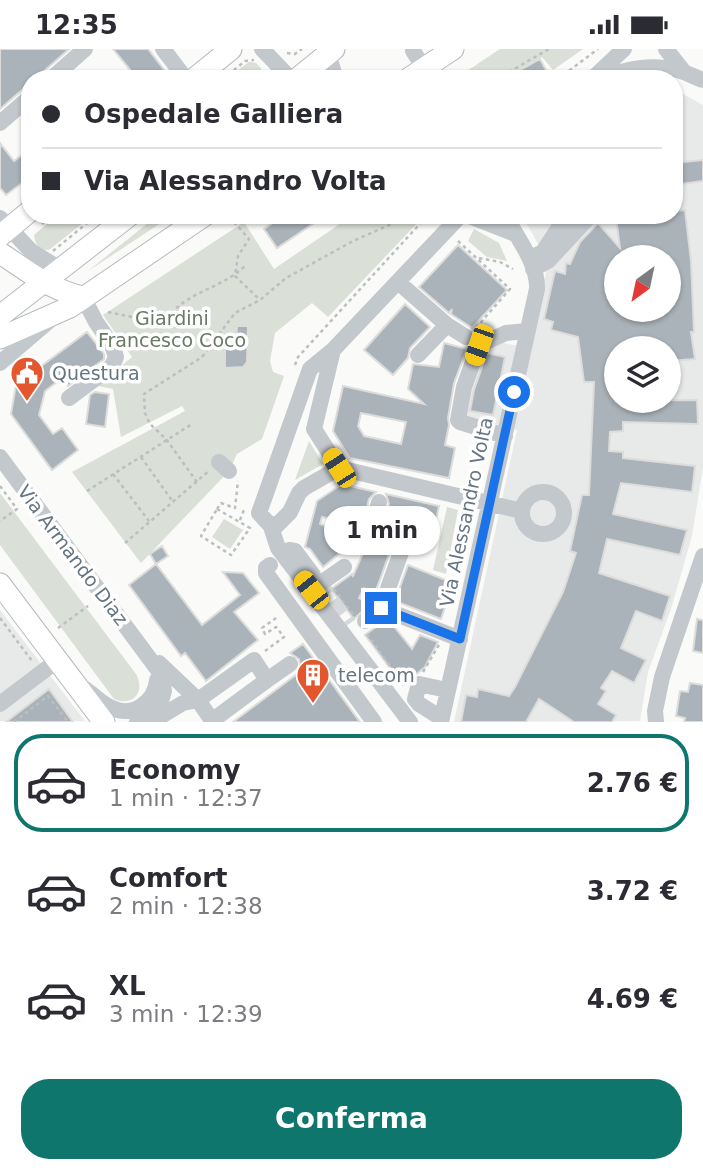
<!DOCTYPE html>
<html lang="it">
<meta charset="utf-8">
<style>
:root{--surface:#fff;--page:#f2f2f3;--text:#2b2b33;--muted:#7c7c81;--line:#e1e1e2;--accent:#0f766e}
body{margin:0;font-family:"DejaVu Sans",sans-serif;background:var(--page);color:var(--text);height:100vh;display:flex;flex-direction:column;font-size:26px;white-space:nowrap}
*{box-sizing:border-box;margin:0}
p{font-size:23px;color:var(--muted)}
.icon{flex:none;width:38px;height:38px;fill:none;stroke:currentColor;stroke-width:2;stroke-linecap:round;stroke-linejoin:round}
.map{position:relative;height:673px;overflow:hidden}
.drawer{display:flex;flex-direction:column;background:var(--surface);flex:1}
.drawer>*{flex:none}
.hud{position:absolute;left:21px;top:21px;width:662px;height:154px;border-radius:28px;box-shadow:0 2px 5px #0004;display:grid;align-content:center;height:154px;padding:0 21px;background:var(--surface)}
.needle{width:46px;rotate:213deg}
.buttons{position:absolute;left:604px;top:196px;display:grid;gap:14px}
.buttons a{display:grid;place-items:center;width:77px;height:77px;border-radius:50%;background:var(--surface);box-shadow:0 2px 5px #0004;font-size:35px}
.end{position:absolute;width:32px;height:32px;margin:-16px;border:9px solid #1a73e8;background:#fff;box-shadow:0 0 0 4px #fff}
.from{border-radius:50%}
.bubble{position:absolute;height:49px;border-radius:24px;background:var(--surface);box-shadow:0 2px 5px #0004;font-size:23px;font-weight:600;line-height:49px;text-align:center}
.car{position:absolute;width:21px;height:42px;margin:-21px -10px;border-radius:9px;box-shadow:0 0 5px 2px #0007;background:linear-gradient(#f5c518 24%,#345 0 40%,#f5c518 0 76%,#345 0 86%,#f5c518 0)}
.hud b{display:flex;align-items:center;gap:24px;height:66px;font-size:26px}
.hud b+b{border-top:2px solid var(--line)}
.hud i{width:18px;height:18px;background:var(--text)}
ul{padding:12px 0 0;list-style:none}
li{display:flex;align-items:center;gap:21px;height:98px;margin:0 14px 10px;padding:0 7px;border:4px solid transparent;border-radius:28px}
li div{flex:1}
li b{display:block;font-size:26px}
li em{font-style:normal;font-weight:600}
li.on{border-color:var(--accent)}
li>.icon{width:63px;height:63px;stroke-width:1.5}
.action{display:flex;gap:14px;margin-top:auto;padding:14px 21px}
.action a{flex:1;height:80px;border-radius:28px;background:var(--accent);color:#fff;font-size:28px;font-weight:600;line-height:80px;text-align:center}
.status{display:flex;justify-content:space-between;align-items:center;height:49px;padding:0 35px;background:var(--surface);direction:ltr}
.status svg{height:19px;fill:currentColor}
.map>svg:first-child{display:block}
.built{fill:#e8e9e9;fill-rule:evenodd}
.green{fill:#dadfd7}
.building{fill:#aab3b9;stroke:#dcdcda;stroke-width:2;fill-rule:evenodd}
.lines{fill:none;stroke-linecap:round;stroke-linejoin:round}
.minor-tunnel{stroke:#d5d9db;stroke-width:16;stroke-dasharray:16 8;stroke-linecap:butt}
.major-casing{stroke:#b5babe;stroke-width:23}
.path{stroke:#bbbfc2;stroke-width:2.5;stroke-dasharray:3.5 3.5;stroke-linecap:butt}
.minor{stroke:#c3c8cc;stroke-width:16}
.major{stroke:#fff;stroke-width:21}
.route{stroke:#1a73e8;stroke-width:9}
.labels{text-anchor:middle;dominant-baseline:central;stroke-width:7;stroke-linejoin:round;paint-order:stroke}
.park-label{font-size:19px;fill:#687a64;stroke:#fff}
.poi-label{font-size:19px;fill:#657683;stroke:#fff;text-anchor:start}
.street-label{font-size:19px;fill:#657683;stroke:#fff}
</style>
<div class="status"><b>12:35</b><svg viewBox="0 0 49 12"><path d="M0 12V9h3v3zM5 12V6h3v6zM10 12V3h3v9zM15 12V0h3v12zM26 1h20v11H26zM47 4h2v5h-2z"/></svg></div>
<div class="map">
<svg width="703" height="673" viewBox="0 0 703 673">
<rect width="100%" height="100%" fill="#fafaf8"/>
<path class="built" d="M674 40 703 56V418L692 487 671 560 648 623 640 672 454 673 517 381 465 367 480 290 531 299 548 213 522 166H674ZM616 208H668V261H616ZM616 299H668V352H616Z
M0 561 85 672H0Z"/>
<path class="green" d="M500 0H583L553 21 542 8 502 30H455Z
M249 13 256 14 261 19V30H226Z
M57 166H93L49 201C39 202 35 195 34 186Z
M158 166H173L88 222Z
M353 166H425L328 268 312 254 275 284 270 312 273 323 284 327 262 390 237 405 229 422 141 514 72 423 185 362 182 357 121 388 113 340 98 337 132 308 103 266 244 173 274 220Z
M474 180 499 194 507 212 487 208 468 192Z
M309 392 323 415 295 431Z
M0 444 136 625C146 643 133 658 114 650L0 496Z
M447 458 458 461 446 525 433 521Z
M224 470 243 481 230 500 212 488Z"/>
<path class="building" d="M0 0H69L44 22 40 30H30V38L23 40 0 60Z
M113 0H148L165 22 155 30H123L132 23Z
M540 10 547 23 538 30H504Z
M0 94 14 112 30 100V128L6 146 0 139Z
M703 111V132L674 136V114Z
M685 161 691 212 694 283H691L695 310 668 312V299H616V324L609 325 612 343H616V352L697 351 698 375 623 373V382L610 383 609 402 623 403V409L695 417 692 443 621 434 613 465 687 481 680 506 607 490 599 524 670 547 662 572 636 562 621 599 646 611 634 634 612 622 601 639 606 642 598 655 616 666 612 673H574L539 650 526 673H461L466 646 477 648 478 640 509 647 515 638 563 543 576 504 570 502 582 446H589L594 333H584L578 288 551 281 553 273 544 270 555 222 565 225 566 214 570 215 580 193 598 174 620 199 616 169 674 166V162ZM616 208H668V261H616Z
M284 166H326L277 199 264 180Z
M458 196 507 241 472 279 451 265 452 260 449 264 419 238Z
M405 255 430 278 410 299 408 309 393 326 364 301Z
M237 277H248L247 313 243 318 225 319V296H236Z
M87 283 104 305V310L68 337 62 329 45 342 39 366 53 385 62 379 78 401 52 421 11 365 16 336Z
M444 294 467 300 454 334 448 369 449 376 445 396 455 399 449 429 350 409 333 382 343 337 424 355 408 340 413 315 439 318ZM361 364 406 373 401 395 364 387 358 377Z
M487 304 505 308 493 366 470 362 474 341Z
M95 343 109 345 105 378 86 375 90 346Z
M342 435 376 443 369 450 364 471 344 467 342 472 322 468 320 475 340 483 336 501 339 505 323 518 310 500 305 498 317 452Z
M386 445 439 457 432 492 384 478 389 455Z
M367 495 390 503 375 544 364 539 359 549 370 555 354 570 331 540 352 525 353 527Z
M162 497 168 507 156 515 202 576 240 546 223 523 243 524 259 544 234 563 258 591 206 632 185 604 181 607 129 536 156 515 150 505Z
M408 516 453 534 441 570 395 552Z
M697 570 703 571V604L693 602Z
M384 572 392 575 412 600 420 586 438 593 425 618 403 636 365 586Z
M303 595 360 673H233L301 622 299 610 290 604Z
M690 634 703 636V673H684L685 669 676 667 680 642 688 643Z
M49 640 73 673H6Z"/>
<g class="lines">
<path class="minor-tunnel" d="M318 533 349 575"/>
<defs>
<path id="major" d="M194 30 231 0
M297 30 334 0
M408 30 453 0
M0 187 30 162
M0 204C28 222 50 241 83 248
M0 267 130 166
M0 289 70 258 205 166
M0 535 104 673"/>
</defs>
<use href="#major" class="major-casing"/>
<path class="path" d="M287 4 295 5 302 0
M223 30 245 12 254 11
M497 30 549 0
M558 30 598 0
M400 166 403 170 408 166
M234 173 249 190 238 207 235 227 260 251
M42 175 53 166
M458 192 510 240 475 280
M53 202 97 166
M479 209 500 213 513 220
M108 263 132 268 142 278
M162 275C188 239 218 243 246 216
M211 296 222 299 221 283
M295 316 298 308 428 166
M141 408 173 453
M113 425 149 472
M197 433 166 390 150 375 145 364 144 345 202 308 235 264 260 251 286 229 353 192 403 170
M0 437 17 460 0 472
M87 442 192 375
M217 460 250 479 231 506 201 487Z
M217 460 221 454 235 459 238 432
M240 471 245 458
M125 494 210 421
M334 540 353 565
M0 569 32 612
M58 579 88 557
M367 585 404 636
M265 602 284 588 276 578 265 585 262 579 279 567
M423 623 439 596
M14 673 48 647 68 673"/>
<path class="minor" d="M163 0 186 30
M262 0 291 30
M666 0 684 23
M413 2 424 19
M328 5 334 24
M51 30 85 0
M592 30 624 0
M599 30C625 21 650 14 677 21 686 23 694 28 703 31
M0 74 30 48
M467 166 515 185
M0 169 31 202 60 220
M531 209 543 203 560 177 585 166
M533 220 548 212 591 166
M398 233 447 276 466 288
M333 301 314 380 339 419 304 439 299 444 290 463 272 481 278 499 410 673
M418 306 447 276
M0 314 49 272
M69 349 112 317 116 308 112 296 96 273 83 248
M505 387 460 373 458 371 464 338 479 296 506 284 527 282
M0 408 161 625 164 642 155 673
M219 413 229 422
M339 419 522 462
M522 464a21 21 0 1 1 42 0a21 21 0 1 1-42 0Z
M276 475 270 476 259 464 310 320 333 301 461 166
M371 485 379 453
M350 494 355 481 404 495 381 559 460 590
M289 501 295 502 313 526
M270 516 266 519V524L374 673
M311 541 344 518
M365 572 381 559
M159 614 198 651 213 673
M267 631 290 615
M85 640C94 646 102 655 112 659 133 669 155 653 157 631
M0 655 58 611
M441 669 419 655 415 650 419 635 447 641
M137 673 163 666 183 654 198 651 254 611 267 631 213 671
M441 673 537 240C538 214 517 189 505 166
M656 673 655 662 662 628 703 507"/>
<use href="#major" class="major"/>
</g>
<g class="lines">
<path class="route" d="M381 559 460 590 514 343"/>
</g>
<defs>
<symbol id="civic-pin" viewBox="-11 -11 22 30"><path d="M0 17L-7.5 6A9.5 9.5 0 1 1 7.5 6Z" fill="#e4572e" stroke="#fff"/><path d="M-.6-6.5H3V-4.5H.6V-3L4-1V1h2V6H-6V1h2V-1L-.6-3ZM-1.2 2.5V6h2.4V2.5Z" fill="#fff"/></symbol>
<symbol id="building-pin" viewBox="-11 -11 22 30"><path d="M0 17L-7.5 6A9.5 9.5 0 1 1 7.5 6Z" fill="#e4572e" stroke="#fff"/><path d="M-4-6H4V6H1V3H-1V6H-4ZM-2.5-4.3h1.7v1.8h-1.7ZM.8-4.3h1.7v1.8H.8ZM-2.5-1h1.7V.8h-1.7ZM.8-1h1.7V.8H.8Z" fill="#fff"/></symbol>
</defs>
<g fill-rule="evenodd">
<use href="#civic-pin" x="8" y="305" width="38" height="52"/>
<use href="#building-pin" x="294" y="607" width="38" height="52"/>
</g>
<g class="labels">
<g class="park-label">
<text x="172" y="269">Giardini<tspan x="172" dy="22">Francesco Coco</tspan></text>
</g>
<g class="poi-label">
<text x="52" y="324">Questura</text>
<text x="338" y="626">telecom</text>
</g>
<g class="street-label">
<text transform="translate(466 463) rotate(-78)">Via Alessandro Volta</text>
<text transform="translate(73 506) rotate(53)">Via Armando Diaz</text>
</g>
</g>
</svg>
<div class="buttons">
<a><svg class="needle" viewBox="-14 -14 28 28"><path d="M0-13l5 13h-10z" fill="#e53935"/><path d="M0 13l5-13h-10z" fill="#7c7c81"/></svg></a>
<a><svg class="icon" aria-label="layers" viewBox="0 0 24 24"><path d="M12 4l9 5-9 5-9-5zM3 14l9 5 9-5"/></svg></a>
</div>
<i class="end from" style="left:514px;top:343px"></i>
<i class="end" style="left:381px;top:559px"></i>
<div class="bubble" style="left:324px;top:457px;width:116px">1 min</div>
<i class="car" style="left:479px;top:296px;rotate:199deg"></i>
<i class="car" style="left:339px;top:419px;rotate:327deg"></i>
<i class="car" style="left:311px;top:541px;rotate:322deg"></i>
<div class="hud">
<b><i class="from"></i>Ospedale Galliera</b>
<b><i></i>Via Alessandro Volta</b>
</div>
</div>
<section class="drawer">
<ul>
<li class="on"><svg class="icon" aria-label="car" viewBox="0 0 24 24"><path d="M5 17H2v-5l4-1 3-4h7l3 4 3 1v5h-3M9 17h6M6 11h13"/><circle cx="7" cy="17" r="2"/><circle cx="17" cy="17" r="2"/></svg><div><b>Economy</b><p>1 min · 12:37</p></div><em>2.76 €</em></li>
<li><svg class="icon" aria-label="car" viewBox="0 0 24 24"><path d="M5 17H2v-5l4-1 3-4h7l3 4 3 1v5h-3M9 17h6M6 11h13"/><circle cx="7" cy="17" r="2"/><circle cx="17" cy="17" r="2"/></svg><div><b>Comfort</b><p>2 min · 12:38</p></div><em>3.72 €</em></li>
<li><svg class="icon" aria-label="car" viewBox="0 0 24 24"><path d="M5 17H2v-5l4-1 3-4h7l3 4 3 1v5h-3M9 17h6M6 11h13"/><circle cx="7" cy="17" r="2"/><circle cx="17" cy="17" r="2"/></svg><div><b>XL</b><p>3 min · 12:39</p></div><em>4.69 €</em></li>
</ul>
<div class="action"><a>Conferma</a></div>
</section>
